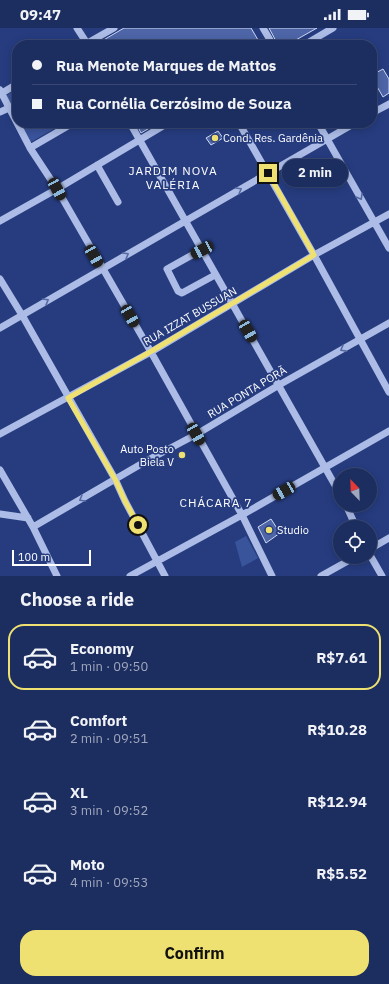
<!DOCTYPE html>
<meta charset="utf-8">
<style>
:root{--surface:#1c2d5f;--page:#253565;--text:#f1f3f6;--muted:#a0a8bd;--line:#3a4974;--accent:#efe171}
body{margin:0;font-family:"IBM Plex Sans",sans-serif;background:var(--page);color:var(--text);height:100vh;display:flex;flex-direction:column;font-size:15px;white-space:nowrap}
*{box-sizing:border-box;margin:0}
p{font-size:13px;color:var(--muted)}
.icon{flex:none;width:22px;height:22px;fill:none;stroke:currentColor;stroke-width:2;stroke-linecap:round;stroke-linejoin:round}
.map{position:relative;height:548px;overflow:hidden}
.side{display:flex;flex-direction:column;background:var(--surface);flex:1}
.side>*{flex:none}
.banner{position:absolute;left:12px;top:12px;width:365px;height:88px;border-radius:16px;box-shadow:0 2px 10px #0003,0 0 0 1px var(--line);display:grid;align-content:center;height:88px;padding:0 20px;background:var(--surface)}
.needle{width:26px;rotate:337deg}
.buttons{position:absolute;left:333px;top:440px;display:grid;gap:8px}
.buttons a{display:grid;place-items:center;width:44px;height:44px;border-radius:50%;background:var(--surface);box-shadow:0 2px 10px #0003,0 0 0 1px var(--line);font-size:20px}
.scale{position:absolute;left:12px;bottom:10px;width:79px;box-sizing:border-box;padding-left:4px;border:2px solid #fff;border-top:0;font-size:11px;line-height:14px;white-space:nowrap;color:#fff;-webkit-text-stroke:3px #263c7f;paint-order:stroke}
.end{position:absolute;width:18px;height:18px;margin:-9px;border:5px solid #efe171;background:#111;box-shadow:0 0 0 2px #111}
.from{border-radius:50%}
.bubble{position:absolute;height:28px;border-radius:14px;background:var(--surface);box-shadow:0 2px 10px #0003,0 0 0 1px var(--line);font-size:13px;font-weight:700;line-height:28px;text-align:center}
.car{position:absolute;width:12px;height:24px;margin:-12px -6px;border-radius:5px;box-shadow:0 0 3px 1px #0007;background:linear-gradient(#222 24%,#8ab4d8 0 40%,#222 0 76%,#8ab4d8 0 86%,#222 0)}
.banner b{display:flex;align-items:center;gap:14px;height:38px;font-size:15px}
.banner b+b{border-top:1px solid var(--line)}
.banner i{width:10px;height:10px;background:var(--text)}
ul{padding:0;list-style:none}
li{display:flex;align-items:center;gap:12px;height:66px;margin:0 8px 6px;padding:0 12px;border:2px solid transparent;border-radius:16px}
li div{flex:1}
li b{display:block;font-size:15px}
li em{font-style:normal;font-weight:700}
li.selected{border-color:var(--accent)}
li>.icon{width:36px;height:36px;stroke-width:1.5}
h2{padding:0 20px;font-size:18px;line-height:48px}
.action{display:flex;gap:8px;margin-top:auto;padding:8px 20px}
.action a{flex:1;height:46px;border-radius:16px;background:var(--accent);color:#111;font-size:16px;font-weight:700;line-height:46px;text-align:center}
.status{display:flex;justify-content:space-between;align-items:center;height:28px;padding:0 20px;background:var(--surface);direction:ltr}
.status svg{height:11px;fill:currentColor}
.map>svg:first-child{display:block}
.green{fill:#3a549c}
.building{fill:#4e66a8;stroke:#cfd9f5}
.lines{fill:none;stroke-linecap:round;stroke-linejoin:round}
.minor{stroke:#acbce6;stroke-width:7}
.oneway{stroke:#5569a3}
.route{stroke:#efe171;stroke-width:5}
.poi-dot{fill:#efe171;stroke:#263c7f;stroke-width:1.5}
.labels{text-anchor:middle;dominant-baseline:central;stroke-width:3.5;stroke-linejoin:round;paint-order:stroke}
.poi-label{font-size:11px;fill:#fff;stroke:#263c7f;text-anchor:start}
.street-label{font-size:11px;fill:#fff;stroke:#263c7f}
.neighbourhood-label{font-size:12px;letter-spacing:1px;fill:#fff;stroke:#263c7f}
</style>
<div class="status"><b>09:47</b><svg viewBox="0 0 49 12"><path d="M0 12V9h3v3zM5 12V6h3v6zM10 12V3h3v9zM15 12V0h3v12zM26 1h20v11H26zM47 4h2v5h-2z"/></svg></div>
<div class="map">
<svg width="389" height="548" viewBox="0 0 389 548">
<rect width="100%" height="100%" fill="#263c7f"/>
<path class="green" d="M17 61V95L2 70Z
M17 95H64L29 115Z
M246 508 258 530 242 539 235 514Z"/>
<path class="building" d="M124 0H251L261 17H95Z
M269 0H317L287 17H278Z
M383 41 389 51V65L383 69 372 50V47Z
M136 95H158L141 105Z
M218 103 223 110 211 117 206 110Z
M271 491 280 505 266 515 258 499Z"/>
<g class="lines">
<path class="minor" d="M77 0 88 17
M263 0 273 17
M84 17 114 0
M304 17 333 0
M0 62 17 95
M2 65 17 56
M0 84 9 80
M372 85 389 76
M17 95 30 120 57 161 151 324 242 487 272 548
M130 95 340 466
M239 95 314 227 389 364
M318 95 389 220
M30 120 73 95
M97 137 118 174
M0 193 57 161 168 95
M201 222 167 241 178 263 182 265 215 247
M0 251 22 287 115 451 125 473 165 548
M0 300 355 95
M0 406 151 324 314 227 389 186
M0 442 33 499 57 548
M346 477 356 499
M0 486 28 490
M33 499 148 432 197 406 279 357 389 295
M370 521 389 510
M370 527 382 548
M130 548 242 487 389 403
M321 548 355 529"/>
</g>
<defs><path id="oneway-chevron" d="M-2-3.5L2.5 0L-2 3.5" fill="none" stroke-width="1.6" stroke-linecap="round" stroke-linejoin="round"/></defs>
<g class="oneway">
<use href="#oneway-chevron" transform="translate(239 162) rotate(-30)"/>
<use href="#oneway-chevron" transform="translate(360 169) rotate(60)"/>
<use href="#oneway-chevron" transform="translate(126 227) rotate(-30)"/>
<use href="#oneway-chevron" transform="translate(46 273) rotate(-30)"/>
<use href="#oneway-chevron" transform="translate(343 321) rotate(151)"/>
<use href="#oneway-chevron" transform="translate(82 471) rotate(150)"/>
</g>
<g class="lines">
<path class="route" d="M138 497 125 473 115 451 68 370 150 324 314 227 268 145"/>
</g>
<g class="poi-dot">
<circle cx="215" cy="110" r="4"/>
<circle cx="182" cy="427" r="4"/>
<circle cx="269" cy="502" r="4"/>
</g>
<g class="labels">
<g class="poi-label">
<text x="223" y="110">Cond. Res. Gardênia</text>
<text x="174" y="421" text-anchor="end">Auto Posto<tspan x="174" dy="13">Biela V</tspan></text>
<text x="277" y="502">Studio</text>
</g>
<g class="street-label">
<text transform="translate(190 288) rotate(-30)">RUA IZZAT BUSSUAN</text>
<text transform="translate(247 364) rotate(-31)">RUA PONTA PORÃ</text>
</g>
<g class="neighbourhood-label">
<text x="173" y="142">JARDIM NOVA<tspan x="173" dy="14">VALÉRIA</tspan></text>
<text x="216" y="474">CHÁCARA 7</text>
</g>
</g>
</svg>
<div class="buttons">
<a><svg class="needle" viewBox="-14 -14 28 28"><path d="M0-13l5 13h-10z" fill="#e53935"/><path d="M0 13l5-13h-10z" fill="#a0a8bd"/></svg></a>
<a><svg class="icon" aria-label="locate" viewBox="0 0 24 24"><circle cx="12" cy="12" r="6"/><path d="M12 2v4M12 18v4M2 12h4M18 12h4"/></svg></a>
</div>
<div class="scale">100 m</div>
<i class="end from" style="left:138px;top:497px"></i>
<i class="end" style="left:268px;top:145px"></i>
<div class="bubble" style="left:282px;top:131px;width:66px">2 min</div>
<i class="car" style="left:57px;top:161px;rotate:151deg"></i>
<i class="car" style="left:202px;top:222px;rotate:242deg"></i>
<i class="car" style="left:94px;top:228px;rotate:150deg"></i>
<i class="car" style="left:130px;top:288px;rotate:150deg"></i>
<i class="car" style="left:248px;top:303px;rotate:150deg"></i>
<i class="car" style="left:196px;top:406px;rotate:150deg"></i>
<i class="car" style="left:284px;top:463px;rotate:240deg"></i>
<div class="banner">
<b><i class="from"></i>Rua Menote Marques de Mattos</b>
<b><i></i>Rua Cornélia Cerzósimo de Souza</b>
</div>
</div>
<section class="side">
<h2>Choose a ride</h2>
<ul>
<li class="selected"><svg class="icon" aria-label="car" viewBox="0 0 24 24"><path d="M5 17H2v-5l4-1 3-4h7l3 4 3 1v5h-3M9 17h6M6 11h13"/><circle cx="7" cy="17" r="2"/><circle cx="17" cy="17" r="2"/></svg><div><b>Economy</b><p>1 min · 09:50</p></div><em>R$7.61</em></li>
<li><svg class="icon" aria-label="car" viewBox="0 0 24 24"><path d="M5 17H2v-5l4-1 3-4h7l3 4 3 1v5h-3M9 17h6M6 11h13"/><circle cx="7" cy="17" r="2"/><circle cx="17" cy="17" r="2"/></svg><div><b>Comfort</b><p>2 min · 09:51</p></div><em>R$10.28</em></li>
<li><svg class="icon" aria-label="car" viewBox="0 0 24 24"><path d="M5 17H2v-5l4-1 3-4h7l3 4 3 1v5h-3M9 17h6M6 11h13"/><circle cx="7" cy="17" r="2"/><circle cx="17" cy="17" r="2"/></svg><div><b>XL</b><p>3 min · 09:52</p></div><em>R$12.94</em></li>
<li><svg class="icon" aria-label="car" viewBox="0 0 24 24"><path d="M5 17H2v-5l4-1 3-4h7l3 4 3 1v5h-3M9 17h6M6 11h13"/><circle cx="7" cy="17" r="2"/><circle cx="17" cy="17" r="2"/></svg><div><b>Moto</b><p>4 min · 09:53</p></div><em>R$5.52</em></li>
</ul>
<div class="action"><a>Confirm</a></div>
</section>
